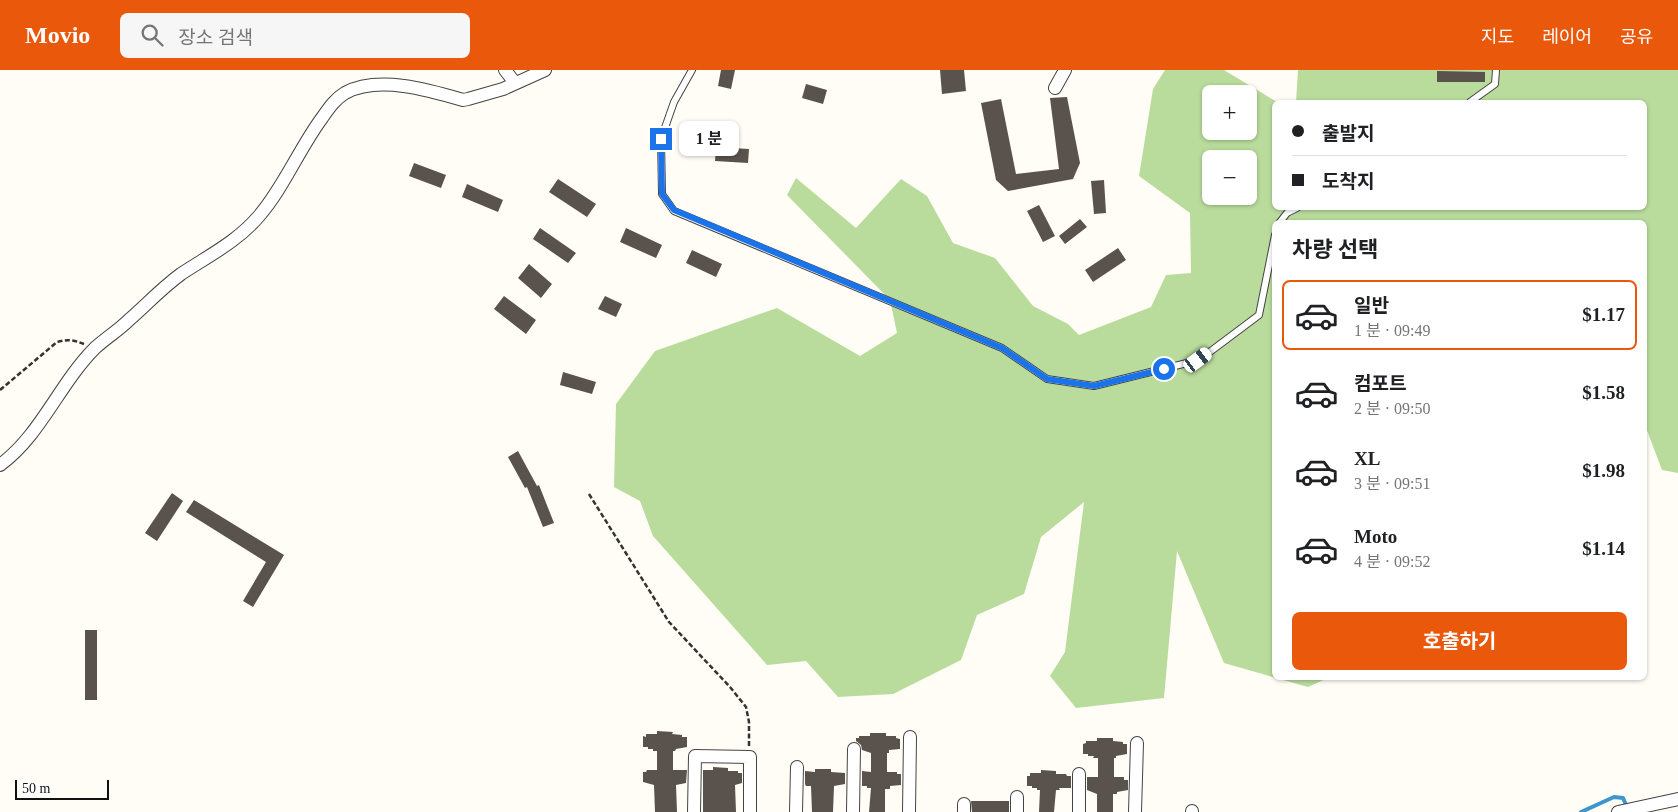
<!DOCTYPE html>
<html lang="ko">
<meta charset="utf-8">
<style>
:root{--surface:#fff;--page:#f6f6f6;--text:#202124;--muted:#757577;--line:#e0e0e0;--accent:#ea580c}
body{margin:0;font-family:"Times New Roman","Noto Sans KR",serif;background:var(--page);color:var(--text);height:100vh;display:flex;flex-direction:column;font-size:19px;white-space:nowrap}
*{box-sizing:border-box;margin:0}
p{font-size:16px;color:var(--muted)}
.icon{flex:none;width:28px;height:28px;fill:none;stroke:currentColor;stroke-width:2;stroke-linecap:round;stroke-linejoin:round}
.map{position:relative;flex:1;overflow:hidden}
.panel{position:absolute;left:1272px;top:150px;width:375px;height:460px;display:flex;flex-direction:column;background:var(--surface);border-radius:8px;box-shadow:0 1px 4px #0004}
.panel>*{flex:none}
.banner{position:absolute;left:1272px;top:30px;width:375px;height:110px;border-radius:8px;box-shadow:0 1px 4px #0004;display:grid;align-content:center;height:110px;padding:0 20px;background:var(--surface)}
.buttons{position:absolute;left:1202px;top:15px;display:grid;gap:10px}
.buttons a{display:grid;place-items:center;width:55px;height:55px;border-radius:8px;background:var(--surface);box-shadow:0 1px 4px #0004;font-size:25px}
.scale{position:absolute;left:15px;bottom:12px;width:94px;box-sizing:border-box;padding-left:5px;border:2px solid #111;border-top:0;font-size:14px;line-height:18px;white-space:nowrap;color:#111;-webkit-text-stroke:4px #fff;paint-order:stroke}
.end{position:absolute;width:22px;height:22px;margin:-11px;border:6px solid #1a73e8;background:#fff;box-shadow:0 0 0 2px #fff}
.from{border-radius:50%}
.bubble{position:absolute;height:35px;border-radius:8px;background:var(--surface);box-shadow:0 1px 4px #0004;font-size:16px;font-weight:700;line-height:35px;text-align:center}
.car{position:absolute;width:15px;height:30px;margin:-15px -8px;border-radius:6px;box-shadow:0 0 4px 1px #0007;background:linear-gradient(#fff 24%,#345 0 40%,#fff 0 76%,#345 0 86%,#fff 0)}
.banner b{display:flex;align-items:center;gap:18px;height:48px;font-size:19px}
.banner b+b{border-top:1px solid var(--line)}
.banner i{width:12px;height:12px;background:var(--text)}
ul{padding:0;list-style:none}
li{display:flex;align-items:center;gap:15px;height:70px;margin:0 10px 8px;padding:0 10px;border:2px solid transparent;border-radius:8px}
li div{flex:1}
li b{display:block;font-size:19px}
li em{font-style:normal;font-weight:700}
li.active{border-color:var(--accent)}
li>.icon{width:45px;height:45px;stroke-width:1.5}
h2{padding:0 20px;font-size:22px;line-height:60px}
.primary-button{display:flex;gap:10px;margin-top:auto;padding:10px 20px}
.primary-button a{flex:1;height:58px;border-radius:8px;background:var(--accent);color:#fff;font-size:20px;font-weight:700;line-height:58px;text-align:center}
header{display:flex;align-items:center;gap:30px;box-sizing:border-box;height:70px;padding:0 25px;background:var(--accent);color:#fff}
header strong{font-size:24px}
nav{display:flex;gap:28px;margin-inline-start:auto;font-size:18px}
.search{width:350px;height:45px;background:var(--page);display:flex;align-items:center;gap:12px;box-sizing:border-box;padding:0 18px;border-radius:8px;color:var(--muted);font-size:19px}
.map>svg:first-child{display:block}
.forest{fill:#b9dc9c;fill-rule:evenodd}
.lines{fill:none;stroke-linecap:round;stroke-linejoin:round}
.stream{stroke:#3f96cf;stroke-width:4}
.building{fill:#5a524d}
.service-casing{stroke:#444;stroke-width:8}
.minor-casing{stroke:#444;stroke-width:14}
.path{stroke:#333;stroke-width:2.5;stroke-dasharray:5 2.5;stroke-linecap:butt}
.service{stroke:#fff;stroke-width:6}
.minor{stroke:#fff;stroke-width:12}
.route{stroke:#1a73e8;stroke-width:6}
</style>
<header>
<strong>Movio</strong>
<div class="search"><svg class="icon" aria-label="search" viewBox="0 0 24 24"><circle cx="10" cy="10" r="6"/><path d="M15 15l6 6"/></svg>장소 검색</div>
<nav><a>지도</a><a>레이어</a><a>공유</a></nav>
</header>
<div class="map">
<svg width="1678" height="742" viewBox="0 0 1678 742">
<rect width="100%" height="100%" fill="#fffdf5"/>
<path class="forest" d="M1165 0H1224L1277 32H1275V138H1645V32H1296L1298 0H1678V403L1662 400 1645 355V152H1275V608H1328L1308 617 1224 593 1177 481 1164 628 1076 638 1050 606 1065 582 1084 432 1041 467 1024 524 977 545 961 590 893 624 838 627 806 591 767 595 653 466 640 431 614 417 616 334 655 281 777 238 860 286 897 263 890 230 787 125 796 108 856 158 901 109 927 126 953 173 995 188 1033 236 1068 254 1079 265 1151 237 1166 205 1191 203 1190 143 1139 106 1153 19ZM1211 24H1249V61H1211ZM1211 89H1249V126H1211Z"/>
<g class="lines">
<path class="stream" d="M1581 742 1614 727 1623 728 1627 737"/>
</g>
<path class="building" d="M721 0H735L731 19 718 16Z
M940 0H964L966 21 942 24Z
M1437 1 1485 2V12H1437Z
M806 14 827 20 823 34 802 28Z
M1067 27 1080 93 1073 109 1008 121 996 110 981 33 1001 29 1016 104 1059 99 1050 28Z
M716 77 749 79 748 93 715 91Z
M414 93 446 105 441 118 409 106Z
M558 109 596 134 587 147 549 122Z
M1104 110 1106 143 1094 144 1091 111Z
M467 114 503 130 498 142 462 127Z
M1039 135 1055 166 1043 172 1027 141Z
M1080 149 1087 157 1065 174 1059 166Z
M540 158 576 183 568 193 533 169Z
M626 158 662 175 656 188 620 172Z
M1118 178 1126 190 1093 212 1085 200Z
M692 180 722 194 716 207 686 193Z
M529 194 552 214 541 228 518 208Z
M504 226 536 250 526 264 494 239Z
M605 226 622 234 616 247 598 239Z
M563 302 596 312 592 324 560 315Z
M518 381 537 416 539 415 554 453 543 457 527 417 525 418 508 387Z
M172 423 183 431 157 471 145 463Z
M194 430 284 485 253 537 243 531 266 492 186 442Z
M85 560H97V630H85Z
M657 661 673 662 672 664 682 665V667H687V677L676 679 675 681H673V700H687L686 713 676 715 677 742H655L654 715 643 712V702H646L647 700H657V681H653V679H648V677H643V666L646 667V664H657Z
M870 663H886V666H896V668L900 669V679L889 680V683H887V702H897V704H901V715L890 716V719H885V742H869L871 718H867V716H862V701L871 702V683L862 680 861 675 856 671V668H859V666H870Z
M1097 668H1113V671L1123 672V674H1127V684L1116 686V688H1114V707H1124V710H1128V720L1117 722V724H1113V742H1097V724L1087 720V707H1098V688H1093L1094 686H1088V684H1083V674L1086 673V671H1097Z
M713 697 728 698V701H738V703H742V713L735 715 736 742H703V700H713Z
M815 699H831V702L845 703V714L834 716 833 742H812L811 716H806L805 714V701L815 702Z
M1041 700 1056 701V704H1066L1067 706H1071V718H1059L1060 720H1056L1054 742H1039L1040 720H1037V718H1032V716H1027V706H1030V703H1041Z
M971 731H1009V742H972Z"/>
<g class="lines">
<defs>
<path id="service" d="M692 0 674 32 661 69 662 124 674 141 1002 278 1047 309 1094 316 1199 290 1259 245 1275 165
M1470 32 1495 14 1496 0
M1280 152 1287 143 1297 138"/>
<path id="minor" d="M505 0 515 13
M1055 18 1065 0
M0 395C41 365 59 314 95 278 106 268 119 260 130 249 147 234 162 218 181 204 208 186 237 172 259 146 284 117 299 79 322 48 329 38 335 29 345 23 378 5 429 20 463 30L468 29 503 19 545 0
M694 742 695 686 750 687V742
M796 742 797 697
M853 742 854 679
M909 742 910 667
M964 742V734
M1017 742V727
M1079 742V704
M1135 742 1137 673
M1192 742V741
M1618 742 1678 729"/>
</defs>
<use href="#service" class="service-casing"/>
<use href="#minor" class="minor-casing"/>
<path class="path" d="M0 320 57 272C67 269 74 270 84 274
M589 424 669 552 730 617 746 637 749 652V676"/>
<use href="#service" class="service"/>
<use href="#minor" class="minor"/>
</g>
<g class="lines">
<path class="route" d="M661 69 662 124 674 140 1002 278 1047 309 1094 316 1164 299"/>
</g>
</svg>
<div class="buttons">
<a>+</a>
<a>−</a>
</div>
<div class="scale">50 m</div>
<i class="end from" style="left:1164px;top:299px"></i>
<i class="end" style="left:661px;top:69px"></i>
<div class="bubble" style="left:679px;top:51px;width:60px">1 분</div>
<i class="car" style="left:1198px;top:290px;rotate:54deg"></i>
<div class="banner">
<b><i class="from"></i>출발지</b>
<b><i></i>도착지</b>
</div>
<section class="panel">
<h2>차량 선택</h2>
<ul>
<li class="active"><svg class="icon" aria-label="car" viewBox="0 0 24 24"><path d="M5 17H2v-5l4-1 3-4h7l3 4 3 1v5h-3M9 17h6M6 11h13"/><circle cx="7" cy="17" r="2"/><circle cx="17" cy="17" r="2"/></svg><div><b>일반</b><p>1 분 · 09:49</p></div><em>$1.17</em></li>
<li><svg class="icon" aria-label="car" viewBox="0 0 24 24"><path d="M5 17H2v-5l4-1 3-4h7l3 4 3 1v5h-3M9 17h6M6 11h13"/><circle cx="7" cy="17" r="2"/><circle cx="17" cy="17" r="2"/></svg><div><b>컴포트</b><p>2 분 · 09:50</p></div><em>$1.58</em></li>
<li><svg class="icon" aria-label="car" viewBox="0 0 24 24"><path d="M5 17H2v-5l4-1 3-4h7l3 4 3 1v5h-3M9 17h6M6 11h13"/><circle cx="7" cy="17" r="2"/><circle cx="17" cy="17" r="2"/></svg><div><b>XL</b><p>3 분 · 09:51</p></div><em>$1.98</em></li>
<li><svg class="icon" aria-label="car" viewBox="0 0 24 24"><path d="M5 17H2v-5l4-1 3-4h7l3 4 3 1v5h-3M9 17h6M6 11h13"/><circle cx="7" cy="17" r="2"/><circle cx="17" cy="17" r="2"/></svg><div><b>Moto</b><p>4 분 · 09:52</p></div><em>$1.14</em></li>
</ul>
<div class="primary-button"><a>호출하기</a></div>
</section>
</div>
